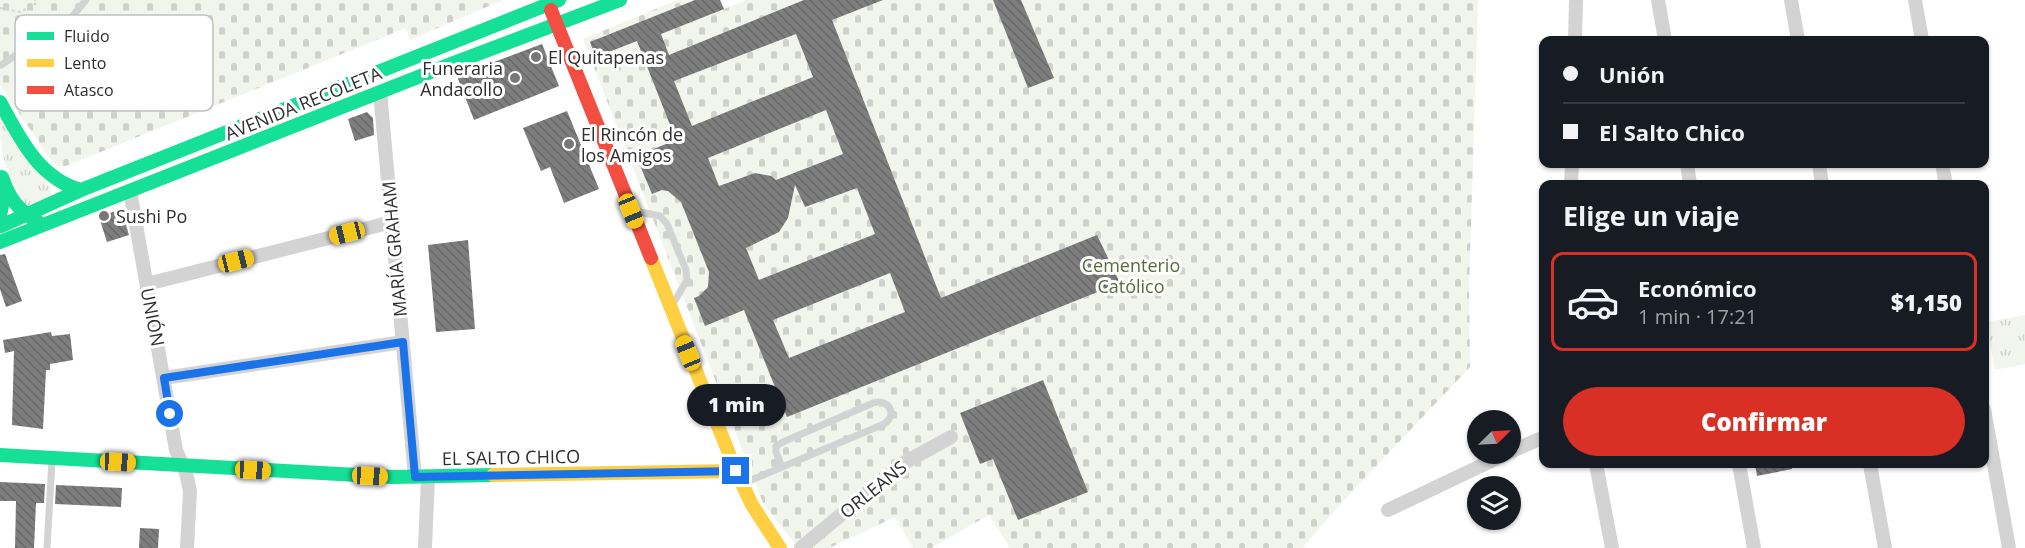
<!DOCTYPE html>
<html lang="es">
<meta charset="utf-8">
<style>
:root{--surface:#171b24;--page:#20242c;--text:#f1f3f6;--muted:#9ea1a6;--line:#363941;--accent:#d93025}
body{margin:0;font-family:"Open Sans",sans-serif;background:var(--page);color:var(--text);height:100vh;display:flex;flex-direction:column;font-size:22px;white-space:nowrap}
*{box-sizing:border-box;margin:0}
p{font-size:20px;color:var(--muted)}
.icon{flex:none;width:33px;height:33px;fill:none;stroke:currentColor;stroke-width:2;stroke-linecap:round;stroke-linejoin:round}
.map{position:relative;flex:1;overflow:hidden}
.sheet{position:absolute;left:1539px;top:180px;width:450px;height:288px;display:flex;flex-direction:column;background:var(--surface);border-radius:12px;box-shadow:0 2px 4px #0004}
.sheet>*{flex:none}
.banner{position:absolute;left:1539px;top:36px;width:450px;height:132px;border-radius:12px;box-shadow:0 2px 4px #0004;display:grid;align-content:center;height:132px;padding:0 24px;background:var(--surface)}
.needle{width:39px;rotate:66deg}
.controls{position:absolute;left:1467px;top:410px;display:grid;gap:12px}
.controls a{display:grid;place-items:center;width:54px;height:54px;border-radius:50%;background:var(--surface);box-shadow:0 2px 4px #0004;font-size:30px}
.end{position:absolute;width:27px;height:27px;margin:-14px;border:8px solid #1a73e8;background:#fff;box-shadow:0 0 0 3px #fff}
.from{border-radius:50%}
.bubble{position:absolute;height:42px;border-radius:21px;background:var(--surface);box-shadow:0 2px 4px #0004;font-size:20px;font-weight:800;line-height:42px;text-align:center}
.car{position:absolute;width:18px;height:36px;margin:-18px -9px;border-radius:8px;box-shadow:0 0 4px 2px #0007;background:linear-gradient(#f5c518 24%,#345 0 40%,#f5c518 0 76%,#345 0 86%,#f5c518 0)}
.banner b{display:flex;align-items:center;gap:21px;height:57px;font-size:22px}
.banner b+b{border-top:2px solid var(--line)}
.banner i{width:15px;height:15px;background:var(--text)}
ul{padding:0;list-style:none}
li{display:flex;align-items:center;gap:18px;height:99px;margin:0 12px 9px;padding:0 12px;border:3px solid transparent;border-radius:12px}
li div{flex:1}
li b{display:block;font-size:22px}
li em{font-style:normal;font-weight:800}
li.active{border-color:var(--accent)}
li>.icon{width:54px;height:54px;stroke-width:1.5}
h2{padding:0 24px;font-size:27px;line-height:72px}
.cta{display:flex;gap:12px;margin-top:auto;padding:12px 24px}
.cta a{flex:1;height:69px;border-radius:36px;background:var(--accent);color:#fff;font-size:24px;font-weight:800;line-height:69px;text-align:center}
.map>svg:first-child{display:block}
.grass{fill:url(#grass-tufts)}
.cemetery{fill:url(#cemetery-stones)}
.building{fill:url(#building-back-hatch);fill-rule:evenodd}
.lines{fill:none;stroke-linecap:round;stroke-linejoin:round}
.path{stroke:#d3d3d3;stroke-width:2;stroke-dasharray:3 3;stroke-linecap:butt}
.lane{stroke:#d3d3d3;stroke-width:7}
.street{stroke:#d3d3d3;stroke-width:14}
.fast{stroke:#16e098;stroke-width:14}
.slow{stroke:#ffcf43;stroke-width:14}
.jam{stroke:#f24e42;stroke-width:14}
.route{stroke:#1a73e8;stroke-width:8}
.poi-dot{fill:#777;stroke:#fff;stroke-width:2}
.labels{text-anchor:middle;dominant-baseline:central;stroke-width:6;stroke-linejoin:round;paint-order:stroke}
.poi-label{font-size:18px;fill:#2e2e2e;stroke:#fff;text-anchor:start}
.street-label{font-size:18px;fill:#2e2e2e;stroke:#fff}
.park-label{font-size:18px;fill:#556e38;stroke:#fff}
.key{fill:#fff;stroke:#c0c0c0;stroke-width:1.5}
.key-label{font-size:16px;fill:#2e2e2e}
</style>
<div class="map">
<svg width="2025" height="548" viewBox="0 0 2025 548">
<defs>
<pattern id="grass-tufts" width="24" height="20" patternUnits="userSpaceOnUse" patternTransform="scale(1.5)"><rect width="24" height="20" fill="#f1f5eb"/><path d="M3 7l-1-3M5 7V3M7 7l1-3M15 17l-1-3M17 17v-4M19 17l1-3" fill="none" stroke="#cfd2ca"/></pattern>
<pattern id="cemetery-stones" width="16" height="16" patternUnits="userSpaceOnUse" patternTransform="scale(1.5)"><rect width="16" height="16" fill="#f1f5eb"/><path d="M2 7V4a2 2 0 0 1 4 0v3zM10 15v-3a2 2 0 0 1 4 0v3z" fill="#cfd2ca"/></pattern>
<pattern id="building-back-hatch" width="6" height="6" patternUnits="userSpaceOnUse" patternTransform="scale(1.5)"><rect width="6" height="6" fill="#7e7e7e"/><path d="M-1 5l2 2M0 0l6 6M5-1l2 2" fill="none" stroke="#686868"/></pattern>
</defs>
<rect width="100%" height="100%" fill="#fff"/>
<path class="grass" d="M0 117 50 188 52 196 26 206C6 170 0 160 0 117Z
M2025 315V364L1995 370 1986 322Z"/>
<path class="cemetery" d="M0 0H503L410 40 406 28 66 166H57L51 160 0 85Z
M677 0H721L724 9 746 0H1478L1469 289 1470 367 1345 499 1302 548H1010L989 515 931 548H913L895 517 829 548H798L763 503 583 39Z"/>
<path class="building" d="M695 0H720L724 9 661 34 669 55 804 0H883L832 20 941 298 1097 235 1120 283 787 417 744 310 705 326 694 298 699 296 708 287 709 272 681 202 668 191 662 190 652 194 636 156 676 140 637 41 596 57 590 42ZM796 34 813 77 692 126 674 81ZM826 110 843 154 776 180 771 176 755 173 719 186 708 158ZM795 185 805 207 857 188 875 234 759 280 746 248 779 232 788 218ZM890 273 905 312 789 358 773 320Z
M993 0H1021L1054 78 1028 88Z
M542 44 559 86 474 120 457 76Z
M567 111 599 189 564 203 550 167 541 171 523 128Z
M367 112 373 118 374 135 355 141 348 119Z
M121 209 129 235 107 242 99 217Z
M468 240 475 329 436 332 428 245Z
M5 254 22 301 6 307 0 289V255Z
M51 332 52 336 70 334 73 360 50 364V370H46L43 429 12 425 14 351 5 353 3 340Z
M1043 380 1088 492 1018 520 993 459 980 464 960 413Z
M1755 464H1791L1792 469 1757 476Z
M0 482 45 484 44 503H36L34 548H15L16 501H0Z
M56 485 122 488 121 507 55 504Z
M140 528 159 529 158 548H139Z"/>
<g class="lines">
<path class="path" d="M0 8 20 12 37 3 35 0"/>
<path class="lane" d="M1 65 71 18 86 0
M635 211 660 216 667 224 686 270 687 280 673 304
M742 484 884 424C898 415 889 398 873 403L783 442 776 446V452L782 467
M47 548 52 460"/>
<path class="street" d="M1658 0 1665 40
M1791 0 1798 40
M1915 0 1922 40
M1575 40 1576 0
M380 92 415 477
M1687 164 1690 184
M1819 164 1822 184
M1942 164 1946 184
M1571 184 1572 164
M130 191 176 450 186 473 190 491 187 548
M147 284 392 222
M164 378 403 342
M1984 409 2009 548
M1510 452 1544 437
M1596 464 1612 548
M1739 464 1754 548
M1870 464 1885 548
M1388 510 1508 453
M425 548 428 477
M801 548 902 464 951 437"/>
<path class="fast" d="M0 102C20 138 38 178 81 190
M2 177C9 197 18 211 37 221
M0 216 3 201V179
M1 226 81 190 559 0
M0 242 451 64 620 0
M0 455 393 477 493 475"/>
<path class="slow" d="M651 258 736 471 752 505 780 548
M493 475 736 471"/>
<path class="jam" d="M551 10 651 258"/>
</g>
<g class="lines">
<path class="route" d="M170 414 164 378 403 342 415 477 736 471"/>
</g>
<g class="poi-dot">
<circle cx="536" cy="57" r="6"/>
<circle cx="515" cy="78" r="6"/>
<circle cx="569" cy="144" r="6"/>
<circle cx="104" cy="216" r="6"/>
</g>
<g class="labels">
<g class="poi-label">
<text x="548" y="57">El Quitapenas</text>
<text x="503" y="68" text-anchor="end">Funeraria<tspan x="503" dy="21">Andacollo</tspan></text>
<text x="581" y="134">El Rincón de<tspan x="581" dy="21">los Amigos</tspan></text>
<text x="116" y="216">Sushi Po</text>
</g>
<g class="street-label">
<text transform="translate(303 103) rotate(-22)">AVENIDA RECOLETA</text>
<text transform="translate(394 249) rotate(-95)">MARÍA GRAHAM</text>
<text transform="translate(153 317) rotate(79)">UNIÓN</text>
<text transform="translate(511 457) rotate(-1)">EL SALTO CHICO</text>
<text transform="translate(873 489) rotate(-39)">ORLEANS</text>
</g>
<g class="park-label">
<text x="1131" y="265">Cementerio<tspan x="1131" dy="21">Católico</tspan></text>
</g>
</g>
<rect x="15" y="15" width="198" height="96" rx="9" class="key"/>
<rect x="27" y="32" width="27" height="8" fill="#16e098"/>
<rect x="27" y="59" width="27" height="8" fill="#ffcf43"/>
<rect x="27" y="86" width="27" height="8" fill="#f24e42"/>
<g class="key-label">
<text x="64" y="42">Fluido</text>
<text x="64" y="69">Lento</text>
<text x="64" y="96">Atasco</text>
</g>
</svg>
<div class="controls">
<a><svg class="needle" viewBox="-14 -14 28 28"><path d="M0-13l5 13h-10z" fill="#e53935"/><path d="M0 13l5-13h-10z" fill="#9ea1a6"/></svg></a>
<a><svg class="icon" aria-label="layers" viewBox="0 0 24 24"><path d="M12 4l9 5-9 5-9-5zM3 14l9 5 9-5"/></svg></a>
</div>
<i class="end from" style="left:170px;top:414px"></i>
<i class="end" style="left:736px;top:471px"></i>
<div class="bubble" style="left:687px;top:384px;width:99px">1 min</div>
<i class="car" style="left:631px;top:211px;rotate:158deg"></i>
<i class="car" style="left:347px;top:233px;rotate:256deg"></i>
<i class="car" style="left:236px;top:261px;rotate:76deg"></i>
<i class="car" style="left:688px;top:353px;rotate:338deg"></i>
<i class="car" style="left:118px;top:462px;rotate:93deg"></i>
<i class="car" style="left:253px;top:470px;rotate:93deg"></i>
<i class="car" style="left:370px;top:476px;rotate:93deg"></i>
<div class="banner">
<b><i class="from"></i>Unión</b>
<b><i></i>El Salto Chico</b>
</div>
<section class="sheet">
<h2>Elige un viaje</h2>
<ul>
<li class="active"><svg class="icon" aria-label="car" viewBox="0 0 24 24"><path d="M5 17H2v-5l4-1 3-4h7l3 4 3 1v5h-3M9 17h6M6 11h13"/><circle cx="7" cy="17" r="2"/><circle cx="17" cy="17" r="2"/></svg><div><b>Económico</b><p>1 min · 17:21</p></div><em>$1,150</em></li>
</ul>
<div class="cta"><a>Confirmar</a></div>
</section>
</div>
